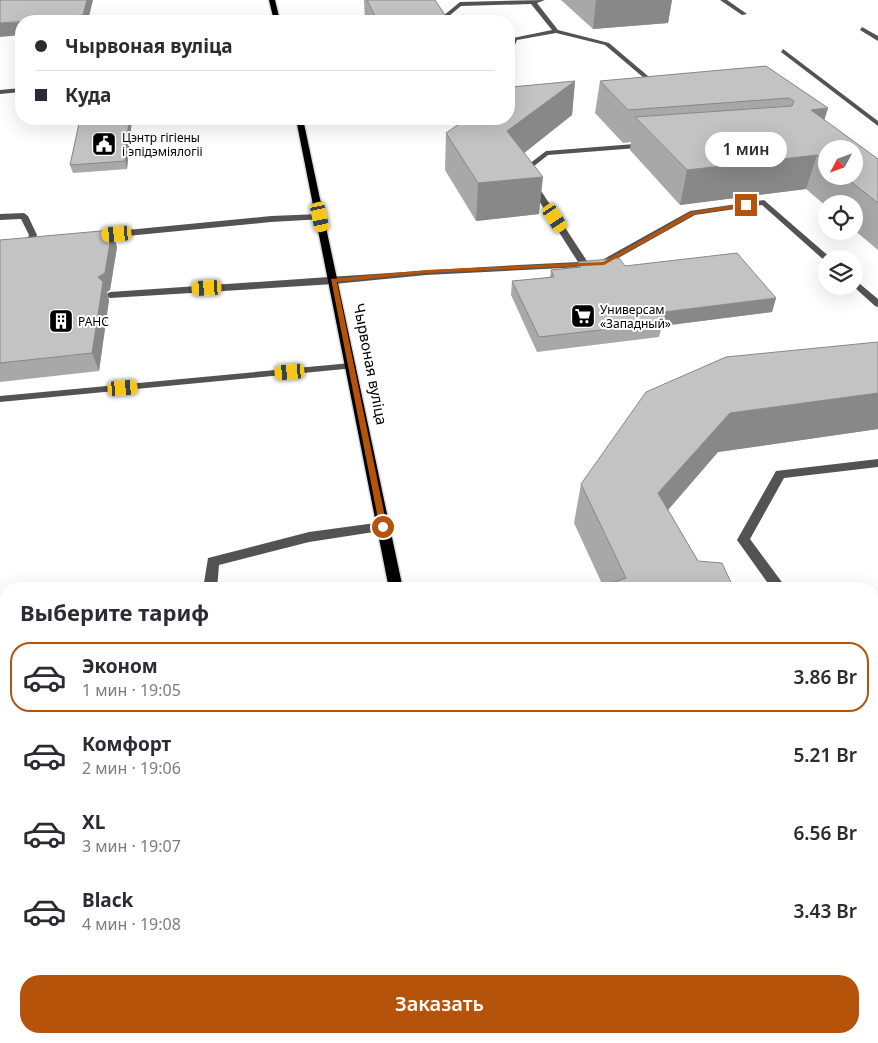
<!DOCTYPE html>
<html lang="ru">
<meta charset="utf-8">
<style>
:root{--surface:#fff;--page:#f2f2f3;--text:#2b2b33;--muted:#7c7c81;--line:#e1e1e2;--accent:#b45309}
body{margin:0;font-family:"Noto Sans",sans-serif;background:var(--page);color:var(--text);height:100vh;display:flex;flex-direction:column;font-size:19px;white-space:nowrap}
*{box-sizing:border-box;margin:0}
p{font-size:16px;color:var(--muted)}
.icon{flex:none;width:28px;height:28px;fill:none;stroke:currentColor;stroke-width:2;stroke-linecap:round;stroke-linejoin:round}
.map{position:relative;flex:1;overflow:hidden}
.panel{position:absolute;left:0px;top:582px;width:879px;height:461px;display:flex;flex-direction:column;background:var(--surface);border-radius:20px 20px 0 0;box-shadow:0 5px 20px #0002}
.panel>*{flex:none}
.guide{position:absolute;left:15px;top:15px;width:500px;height:110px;border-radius:20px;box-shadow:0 5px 20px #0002;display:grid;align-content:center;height:110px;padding:0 20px;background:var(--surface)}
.needle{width:32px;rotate:229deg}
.buttons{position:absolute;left:818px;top:140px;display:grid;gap:10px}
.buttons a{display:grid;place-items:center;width:45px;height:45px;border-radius:50%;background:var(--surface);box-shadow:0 5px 20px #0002;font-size:25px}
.end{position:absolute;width:22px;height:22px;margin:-11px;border:6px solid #b45309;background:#fff;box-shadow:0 0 0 2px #fff}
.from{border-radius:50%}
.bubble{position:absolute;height:35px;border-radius:18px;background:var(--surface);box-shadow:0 5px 20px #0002;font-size:16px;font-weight:600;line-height:35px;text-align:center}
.car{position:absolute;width:15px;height:30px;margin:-15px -8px;border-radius:6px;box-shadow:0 0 4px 1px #0007;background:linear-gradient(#f5c518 24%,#345 0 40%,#f5c518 0 76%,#345 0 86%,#f5c518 0)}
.guide b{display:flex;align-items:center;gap:18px;height:48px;font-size:19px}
.guide b+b{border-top:1px solid var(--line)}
.guide i{width:12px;height:12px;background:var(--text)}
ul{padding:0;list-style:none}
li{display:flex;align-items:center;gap:15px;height:70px;margin:0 10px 8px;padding:0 10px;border:2px solid transparent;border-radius:20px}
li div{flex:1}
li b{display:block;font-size:19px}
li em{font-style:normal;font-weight:600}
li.on{border-color:var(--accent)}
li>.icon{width:45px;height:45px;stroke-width:1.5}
h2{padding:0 20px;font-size:22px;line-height:60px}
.button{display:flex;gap:10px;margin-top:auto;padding:10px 20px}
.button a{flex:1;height:58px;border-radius:20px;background:var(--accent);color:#fff;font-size:20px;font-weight:600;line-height:58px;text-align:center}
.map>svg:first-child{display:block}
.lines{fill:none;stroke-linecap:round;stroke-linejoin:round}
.major-casing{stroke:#dbdbdb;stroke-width:3}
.minor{fill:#535353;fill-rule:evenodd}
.major{fill:#000;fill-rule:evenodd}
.wall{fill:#a8a8a8;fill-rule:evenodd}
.shaded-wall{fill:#888}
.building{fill:#c3c3c3;stroke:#888}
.route{fill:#b45309}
.labels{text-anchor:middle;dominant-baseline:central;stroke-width:4;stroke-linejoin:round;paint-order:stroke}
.far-poi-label{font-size:12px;fill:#000;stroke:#fff;text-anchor:start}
.street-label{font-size:15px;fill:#000;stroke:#fff}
</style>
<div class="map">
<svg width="878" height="1043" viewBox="0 0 878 1043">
<rect width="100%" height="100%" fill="#fff"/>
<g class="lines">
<defs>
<path id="major" d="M269 0H275L280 21H274Z
M296 119H303L403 589H389Z
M474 1038H494L495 1043H475Z"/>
</defs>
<use href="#major" class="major-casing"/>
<path class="minor" d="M545 0 537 3 558 30 609 43 661 87V89H657L605 45 556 33 517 40 515 45 509 46V42L513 38 552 30 531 4 461 6 443 21H437L460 2Z
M720 0H727L747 14 742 15Z
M862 27 878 36V41L860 30Z
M783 49 878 121V126L781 52Z
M21 88V92L0 94V90Z
M647 143 651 145 650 147 548 155 528 171 587 261 602 260 690 211 764 200 832 259H826L825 261 762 205 695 215 604 266 426 275 334 284 110 298 105 295 110 292C266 282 422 269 578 262L520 171 546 151Z
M24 213 28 216 37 235 33 244 30 245 26 242 29 235 21 219 0 220V214Z
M320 214 323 215V219L271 222 96 239 92 236 96 233 271 216Z
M854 279 878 299V307L875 306 853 286Z
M351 363 356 366 355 368 0 402V396Z
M878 459V467L784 478 750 539 787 589H772L737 540 776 471Z
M383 522 387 524 389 527 387 530 309 542 219 565 217 589H203L208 558 309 532Z
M872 705 878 707V725L872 723Z
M878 849V867H872V850Z
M321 1038H359L357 1043H319Z
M731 1038H751L753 1043H733Z"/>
<use href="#major" class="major"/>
</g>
<path class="wall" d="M364 0H435L449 21H365Z
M561 0H672L668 23 593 29Z
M766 66 828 108 824 120 878 159V250L854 230V204H826V206L806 189 680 205 630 150 631 142 623 143 595 113 600 81ZM826 149 854 176H826Z
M575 81 572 115 524 153 539 214 476 221 445 170 446 133Z
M80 119H132L127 169 73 173 70 165Z
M0 240 117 247 110 290 107 292 109 300 99 371 0 382Z
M578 262 625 266 776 298 772 312 662 326 659 337 537 352 511 295 512 281 550 277 551 270 577 267Z
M878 342V429L718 452 668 510 698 561 734 589H602L603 586 574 523 581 484Z
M872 889H878V1043H845L843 1038H872Z"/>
<path class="shaded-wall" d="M87 0H93L88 21H27L71 16Z
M596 0H672L668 23 593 29Z
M21 22V35L0 37V23Z
M575 81 572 115 505 168 507 131Z
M828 108 818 140 811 110Z
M129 119H132L127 169 125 161Z
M817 155 806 189 680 205 687 170Z
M543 177 539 214 476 221 478 183Z
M112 230 117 247 110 290 107 292 109 300 99 371 92 353 98 277Z
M776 298 772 312 662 326V323L656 313Z
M878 393V429L718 452 648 533 658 493 730 413Z
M114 1038H125V1043H113Z"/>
<path class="building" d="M0 0H87L83 15 71 16V18L0 23Z
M367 0H435L449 21H383V20H377Z
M766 66 828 108 811 110 878 159V203L844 176H854V149H826V162L817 155 687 170 635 117 792 106 794 101 789 98 628 110 600 81Z
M575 81 507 131 543 177 478 183 446 133 466 119H509V89L512 87Z
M80 119H129L125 161 70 165Z
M112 230 105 273 98 277 103 282 92 353 0 363V240Z
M737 253 776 298 656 313 662 323 539 337 512 281 554 277 551 270 581 267 578 262 619 258 625 266Z
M878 342V393L730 413 658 493 698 561 722 563 734 589H604L603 586 626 578 581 484 646 392 726 357Z
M6 610V1038H114L113 1043H0V611Z
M872 889H878V1023L872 1011Z"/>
<path class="route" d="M746 203 748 206 695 214 604 265 426 273 337 282 387 527 386 529H380L331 279 426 270 603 262 691 212Z"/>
<defs>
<symbol id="civic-square" viewBox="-11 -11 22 22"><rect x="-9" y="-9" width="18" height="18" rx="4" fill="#000" stroke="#fff"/><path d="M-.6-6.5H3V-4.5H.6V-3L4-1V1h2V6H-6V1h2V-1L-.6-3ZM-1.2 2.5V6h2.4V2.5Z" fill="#fff"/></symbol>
<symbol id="supermarket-square" viewBox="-11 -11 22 22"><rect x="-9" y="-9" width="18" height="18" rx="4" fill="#000" stroke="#fff"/><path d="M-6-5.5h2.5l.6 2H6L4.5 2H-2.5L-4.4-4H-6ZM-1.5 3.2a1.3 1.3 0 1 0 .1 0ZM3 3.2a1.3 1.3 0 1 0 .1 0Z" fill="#fff"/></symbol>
<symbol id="building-square" viewBox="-11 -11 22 22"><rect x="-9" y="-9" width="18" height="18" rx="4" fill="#000" stroke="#fff"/><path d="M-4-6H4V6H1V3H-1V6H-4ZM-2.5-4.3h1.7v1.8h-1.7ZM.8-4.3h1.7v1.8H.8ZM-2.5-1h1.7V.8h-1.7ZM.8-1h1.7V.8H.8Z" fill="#fff"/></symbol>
</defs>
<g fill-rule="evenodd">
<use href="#civic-square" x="90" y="130" width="28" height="28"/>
<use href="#supermarket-square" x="569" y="302" width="28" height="28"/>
<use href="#building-square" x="47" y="307" width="28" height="28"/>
</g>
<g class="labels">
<g class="far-poi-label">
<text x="122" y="137">Цэнтр гігіены<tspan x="122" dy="14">і эпідэміялогіі</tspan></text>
<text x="600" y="309">Универсам<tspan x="600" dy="14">«Западный»</tspan></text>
<text x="78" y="321">РАНС</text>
</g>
<g class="street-label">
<text transform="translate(371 364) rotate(79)">Чырвоная вуліца</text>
</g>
</g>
</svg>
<div class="buttons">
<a><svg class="needle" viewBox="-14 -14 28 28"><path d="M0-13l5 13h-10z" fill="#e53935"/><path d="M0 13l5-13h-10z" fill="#7c7c81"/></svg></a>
<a><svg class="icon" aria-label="locate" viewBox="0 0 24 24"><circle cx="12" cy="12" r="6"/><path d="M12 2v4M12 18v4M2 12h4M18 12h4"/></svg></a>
<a><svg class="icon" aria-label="layers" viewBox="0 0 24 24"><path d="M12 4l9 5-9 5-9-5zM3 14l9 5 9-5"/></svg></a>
</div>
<i class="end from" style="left:383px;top:527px"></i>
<i class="end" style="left:746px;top:205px"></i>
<div class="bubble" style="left:705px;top:132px;width:82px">1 мин</div>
<i class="car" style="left:320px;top:217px;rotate:168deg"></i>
<i class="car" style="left:555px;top:218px;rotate:147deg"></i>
<i class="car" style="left:117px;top:234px;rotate:265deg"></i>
<i class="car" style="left:207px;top:288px;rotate:267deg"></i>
<i class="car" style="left:290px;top:372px;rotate:265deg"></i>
<i class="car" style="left:123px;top:388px;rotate:85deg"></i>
<div class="guide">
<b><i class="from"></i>Чырвоная вуліца</b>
<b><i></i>Куда</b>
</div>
<section class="panel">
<h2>Выберите тариф</h2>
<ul>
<li class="on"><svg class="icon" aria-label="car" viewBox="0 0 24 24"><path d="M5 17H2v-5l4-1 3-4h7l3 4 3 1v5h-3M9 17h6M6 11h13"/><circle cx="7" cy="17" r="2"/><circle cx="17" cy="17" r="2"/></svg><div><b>Эконом</b><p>1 мин · 19:05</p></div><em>3.86 Br</em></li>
<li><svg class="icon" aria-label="car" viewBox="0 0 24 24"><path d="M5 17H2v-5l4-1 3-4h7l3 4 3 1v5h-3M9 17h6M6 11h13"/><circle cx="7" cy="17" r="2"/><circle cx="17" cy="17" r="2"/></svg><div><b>Комфорт</b><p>2 мин · 19:06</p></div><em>5.21 Br</em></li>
<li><svg class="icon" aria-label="car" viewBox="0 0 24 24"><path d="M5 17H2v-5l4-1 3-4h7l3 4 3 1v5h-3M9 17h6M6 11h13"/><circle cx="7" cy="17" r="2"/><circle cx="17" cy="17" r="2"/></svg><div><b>XL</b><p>3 мин · 19:07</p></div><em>6.56 Br</em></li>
<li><svg class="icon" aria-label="car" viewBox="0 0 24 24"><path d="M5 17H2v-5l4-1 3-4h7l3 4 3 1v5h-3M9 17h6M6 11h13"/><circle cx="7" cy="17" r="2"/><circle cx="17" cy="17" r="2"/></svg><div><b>Black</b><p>4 мин · 19:08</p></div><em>3.43 Br</em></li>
</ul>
<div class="button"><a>Заказать</a></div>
</section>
</div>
